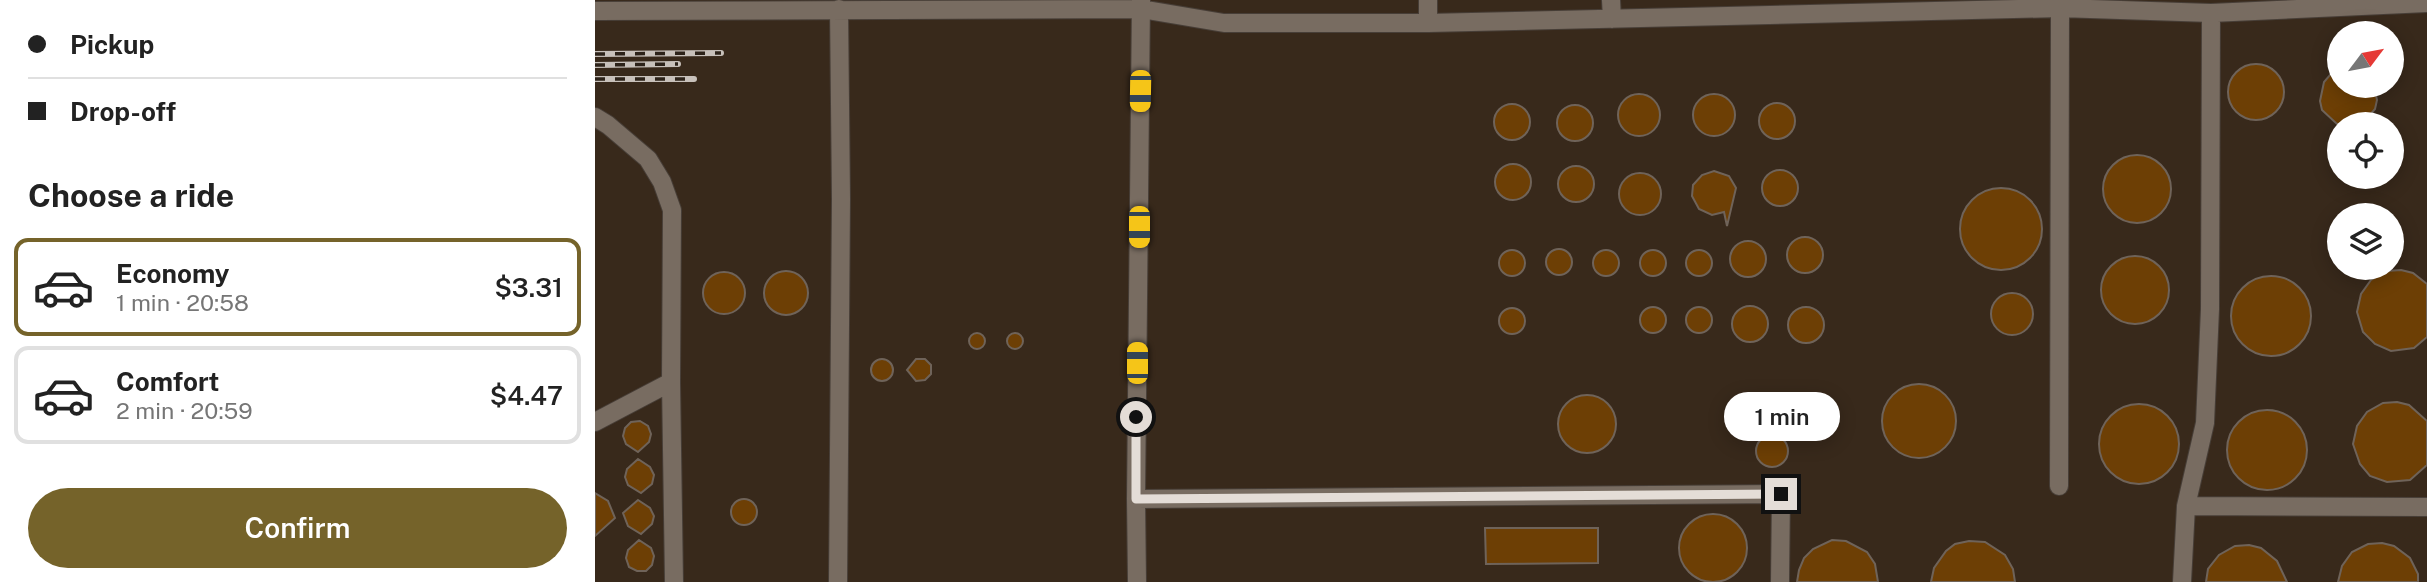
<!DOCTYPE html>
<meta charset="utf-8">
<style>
:root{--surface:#fff;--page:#f2f2f2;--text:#222;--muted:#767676;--line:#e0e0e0;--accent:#75632a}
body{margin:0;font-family:"Public Sans",sans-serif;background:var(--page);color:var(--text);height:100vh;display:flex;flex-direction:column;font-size:26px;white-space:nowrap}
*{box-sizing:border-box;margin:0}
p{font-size:23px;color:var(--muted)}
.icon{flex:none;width:38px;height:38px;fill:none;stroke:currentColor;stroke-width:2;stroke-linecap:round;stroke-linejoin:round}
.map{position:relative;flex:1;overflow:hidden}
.panel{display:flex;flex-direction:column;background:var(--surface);width:595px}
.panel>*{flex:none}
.guide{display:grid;align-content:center;height:154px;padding:0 28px;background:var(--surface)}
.needle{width:46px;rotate:58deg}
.buttons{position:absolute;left:1732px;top:21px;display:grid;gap:14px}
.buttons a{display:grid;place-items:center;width:77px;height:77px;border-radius:50%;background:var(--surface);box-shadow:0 4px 18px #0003;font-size:35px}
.end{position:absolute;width:32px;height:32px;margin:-16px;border:9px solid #e4ddd7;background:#111;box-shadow:0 0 0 4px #111}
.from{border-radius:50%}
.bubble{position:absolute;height:49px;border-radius:24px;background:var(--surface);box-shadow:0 4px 18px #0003;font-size:23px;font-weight:600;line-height:49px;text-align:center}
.car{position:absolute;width:21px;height:42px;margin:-21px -10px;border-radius:9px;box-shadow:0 0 5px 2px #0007;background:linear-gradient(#f5c518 24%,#345 0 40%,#f5c518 0 76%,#345 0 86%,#f5c518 0)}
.guide b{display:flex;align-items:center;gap:24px;height:66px;font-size:26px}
.guide b+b{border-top:2px solid var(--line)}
.guide i{width:18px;height:18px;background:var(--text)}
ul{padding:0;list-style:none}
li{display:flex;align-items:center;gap:21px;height:98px;margin:0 14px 10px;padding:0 14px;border:4px solid var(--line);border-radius:14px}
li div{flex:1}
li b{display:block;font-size:26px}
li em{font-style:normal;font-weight:600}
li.current{border-color:var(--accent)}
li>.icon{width:63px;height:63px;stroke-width:1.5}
h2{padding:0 28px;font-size:32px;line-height:84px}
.primary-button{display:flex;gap:14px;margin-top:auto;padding:14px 28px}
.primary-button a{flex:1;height:80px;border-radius:42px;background:var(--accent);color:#fff;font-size:28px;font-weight:600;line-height:80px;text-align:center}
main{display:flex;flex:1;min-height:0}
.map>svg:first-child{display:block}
.built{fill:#38291b;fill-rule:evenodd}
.building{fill:#6d3f05;stroke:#6f6359;stroke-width:2}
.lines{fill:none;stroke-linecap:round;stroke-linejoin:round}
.minor-casing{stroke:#473e37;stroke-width:20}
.minor{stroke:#786c61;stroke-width:18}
.rail-casing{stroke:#c8c1bb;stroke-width:6}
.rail{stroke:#2d231a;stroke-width:3.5;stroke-dasharray:10;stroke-linecap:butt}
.route{stroke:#e4ddd7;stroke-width:9}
</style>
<main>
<section class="panel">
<div class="guide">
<b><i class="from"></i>Pickup</b>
<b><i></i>Drop-off</b>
</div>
<h2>Choose a ride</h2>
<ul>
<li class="current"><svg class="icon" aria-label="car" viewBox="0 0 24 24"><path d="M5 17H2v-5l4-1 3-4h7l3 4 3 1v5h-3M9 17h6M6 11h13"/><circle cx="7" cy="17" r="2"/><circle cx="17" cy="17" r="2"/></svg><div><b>Economy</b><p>1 min · 20:58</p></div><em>$3.31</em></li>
<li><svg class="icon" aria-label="car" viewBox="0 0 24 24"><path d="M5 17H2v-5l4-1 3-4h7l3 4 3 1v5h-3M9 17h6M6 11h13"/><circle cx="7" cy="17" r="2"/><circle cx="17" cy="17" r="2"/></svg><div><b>Comfort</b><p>2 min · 20:59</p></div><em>$4.47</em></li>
</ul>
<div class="primary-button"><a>Confirm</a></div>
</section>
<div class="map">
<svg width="1832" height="582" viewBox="0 0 1832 582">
<rect width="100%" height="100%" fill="#2d231a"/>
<path class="built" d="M0 0H1832V582H0ZM1745 33H1797V86H1745ZM1745 124H1797V177H1745ZM1745 215H1797V268H1745Z"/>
<path class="building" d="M1633 92a28 28 0 1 1 56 0a28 28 0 1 1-56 0Z
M1745 70V86H1779L1782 100 1780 109 1768 123 1742 124 1727 110 1725 101 1729 82 1735 75Z
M1023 115a21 21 0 1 1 42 0a21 21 0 1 1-42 0Z
M1098 115a21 21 0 1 1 42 0a21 21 0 1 1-42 0Z
M1164 121a18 18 0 1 1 36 0a18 18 0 1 1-36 0Z
M899 122a18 18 0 1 1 36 0a18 18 0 1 1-36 0Z
M962 123a18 18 0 1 1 36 0a18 18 0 1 1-36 0Z
M1508 189a34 34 0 1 1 68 0a34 34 0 1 1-68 0Z
M900 182a18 18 0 1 1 36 0a18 18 0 1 1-36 0Z
M963 184a18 18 0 1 1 36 0a18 18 0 1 1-36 0Z
M1167 188a18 18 0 1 1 36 0a18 18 0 1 1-36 0Z
M1119 171 1134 176 1141 188 1132 226 1129 212 1117 215 1104 209 1097 196 1098 185 1107 175Z
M1024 194a21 21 0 1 1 42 0a21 21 0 1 1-42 0Z
M1365 229a41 41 0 1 1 82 0a41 41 0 1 1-82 0Z
M1192 255a18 18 0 1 1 36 0a18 18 0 1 1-36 0Z
M1135 259a18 18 0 1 1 36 0a18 18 0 1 1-36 0Z
M951 262a13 13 0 1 1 26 0a13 13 0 1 1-26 0Z
M1091 263a13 13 0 1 1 26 0a13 13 0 1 1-26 0Z
M904 263a13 13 0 1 1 26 0a13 13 0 1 1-26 0Z
M1045 263a13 13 0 1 1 26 0a13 13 0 1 1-26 0Z
M998 263a13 13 0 1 1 26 0a13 13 0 1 1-26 0Z
M1506 290a34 34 0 1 1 68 0a34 34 0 1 1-68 0Z
M1806 270 1818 273 1832 284V337L1819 348 1796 351 1780 344 1768 332 1762 312 1766 294 1776 280 1792 271Z
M169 293a22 22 0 1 1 44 0a22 22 0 1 1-44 0Z
M108 293a21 21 0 1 1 42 0a21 21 0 1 1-42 0Z
M1636 316a40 40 0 1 1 80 0a40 40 0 1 1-80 0Z
M1396 314a21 21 0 1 1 42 0a21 21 0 1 1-42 0Z
M1137 324a18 18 0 1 1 36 0a18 18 0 1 1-36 0Z
M1045 320a13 13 0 1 1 26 0a13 13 0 1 1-26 0Z
M1091 320a13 13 0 1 1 26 0a13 13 0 1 1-26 0Z
M1193 325a18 18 0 1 1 36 0a18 18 0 1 1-36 0Z
M904 321a13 13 0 1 1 26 0a13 13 0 1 1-26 0Z
M374 341a8 8 0 1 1 16 0a8 8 0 1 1-16 0Z
M412 341a8 8 0 1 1 16 0a8 8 0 1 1-16 0Z
M276 370a11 11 0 1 1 22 0a11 11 0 1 1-22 0Z
M321 359H330L336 365V374L330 380 321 381 312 370Z
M1287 421a37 37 0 1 1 74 0a37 37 0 1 1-74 0Z
M963 424a29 29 0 1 1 58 0a29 29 0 1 1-58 0Z
M1802 402 1814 405 1832 421V465L1815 480 1792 482 1775 476 1765 464 1758 444 1762 426 1772 412 1788 403Z
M1504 444a40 40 0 1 1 80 0a40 40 0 1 1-80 0Z
M1632 450a40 40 0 1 1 80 0a40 40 0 1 1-80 0Z
M45 421 53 426 56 434 54 442 43 452 31 444 28 436 30 428 36 422Z
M1161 451a16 16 0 1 1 32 0a16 16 0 1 1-32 0Z
M43 459 55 467 59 475 57 484 46 493 33 485 30 477 32 469Z
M0 493 13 501 20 518 0 536Z
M136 512a13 13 0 1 1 26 0a13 13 0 1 1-26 0Z
M43 500 55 508 59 516 57 524 46 534 33 526 28 513Z
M1084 548a34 34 0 1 1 68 0a34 34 0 1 1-68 0Z
M890 528H1003V563L891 564Z
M44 540 56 548 59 556 57 565 51 571H42L34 567 31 558 33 550Z
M1237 540 1251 541 1272 552 1280 564 1283 582H1202L1204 570 1209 558 1218 549Z
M1374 541 1390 542 1410 555 1418 569 1420 582H1336L1339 568 1351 551 1360 544Z
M1787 543 1799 546 1815 558 1823 574V582H1743L1747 566 1757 552 1773 544Z
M1654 545 1666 548 1682 561 1692 582H1611L1613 569 1624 555 1640 546Z"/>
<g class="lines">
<defs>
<path id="minor" d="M833 0V23
M1016 0 1017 19
M0 11 546 9 629 23H833L1465 8 1616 13 1615 309 1610 423 1591 506 1587 582
M1616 13 1832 3
M0 117 13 125 53 159 67 182 77 210 76 382 0 422
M76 382 79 582
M1464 486 1465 8
M541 499 1186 494 1185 582
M1591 506 1832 507
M243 582 246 199 244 9
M542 582 541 499 546 0"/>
</defs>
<use href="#minor" class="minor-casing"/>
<use href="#minor" class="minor"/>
<defs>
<path id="rail" d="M0 54 126 53
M0 65 83 64
M0 79H99"/>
</defs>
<use href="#rail" class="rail-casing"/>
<use href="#rail" class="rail"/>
</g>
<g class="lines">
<path class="route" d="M541 417V499L1186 494"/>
</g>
</svg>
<div class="buttons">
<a><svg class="needle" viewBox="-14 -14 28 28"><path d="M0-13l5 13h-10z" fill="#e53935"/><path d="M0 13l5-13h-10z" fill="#767676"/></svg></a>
<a><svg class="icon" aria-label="locate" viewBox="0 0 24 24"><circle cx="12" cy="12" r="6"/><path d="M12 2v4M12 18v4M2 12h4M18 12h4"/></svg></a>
<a><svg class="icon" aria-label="layers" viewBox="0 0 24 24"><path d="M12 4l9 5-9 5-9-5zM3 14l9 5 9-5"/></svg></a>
</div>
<i class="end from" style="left:541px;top:417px"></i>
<i class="end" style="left:1186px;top:494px"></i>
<div class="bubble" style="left:1129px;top:392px;width:116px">1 min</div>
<i class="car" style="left:545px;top:91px;rotate:181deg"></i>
<i class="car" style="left:544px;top:227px;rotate:180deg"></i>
<i class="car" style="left:542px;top:363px;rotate:0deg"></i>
</div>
</main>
